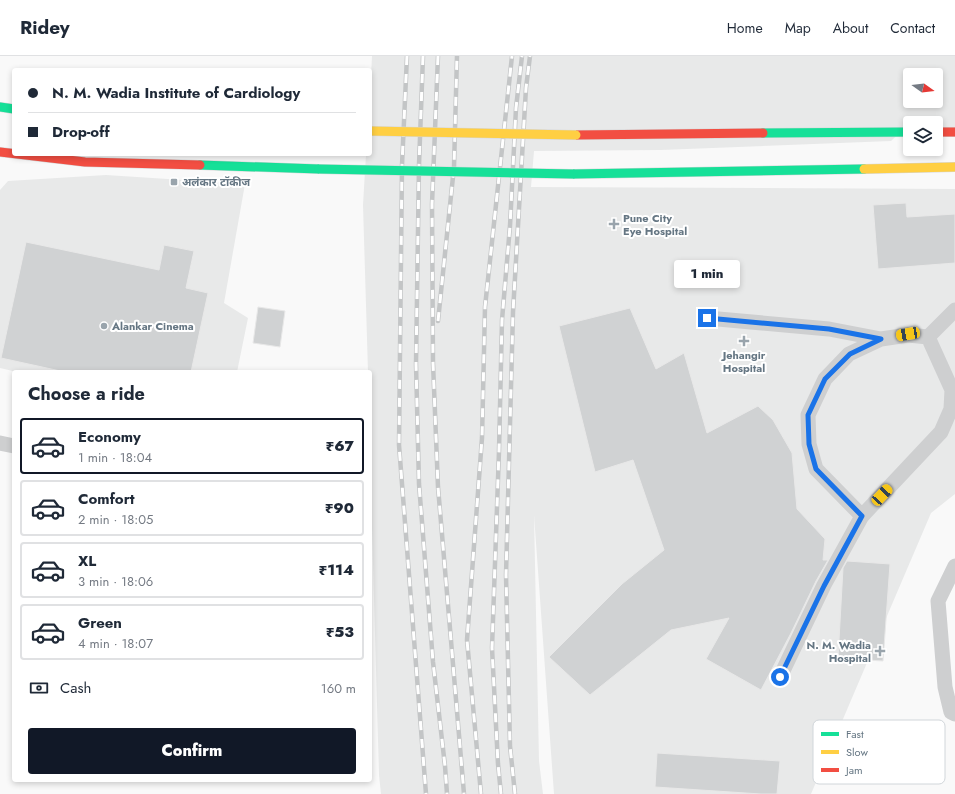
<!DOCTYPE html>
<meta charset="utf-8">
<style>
:root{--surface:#fff;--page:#f2f2f3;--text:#1f2937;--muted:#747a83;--line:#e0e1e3;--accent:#111827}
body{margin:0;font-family:Jost,"Noto Sans Devanagari",sans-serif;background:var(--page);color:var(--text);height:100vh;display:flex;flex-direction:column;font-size:15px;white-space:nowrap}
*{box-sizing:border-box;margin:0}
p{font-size:13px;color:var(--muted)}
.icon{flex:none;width:22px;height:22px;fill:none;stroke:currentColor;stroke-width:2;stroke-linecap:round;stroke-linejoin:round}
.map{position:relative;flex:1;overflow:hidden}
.side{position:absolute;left:12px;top:314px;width:360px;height:412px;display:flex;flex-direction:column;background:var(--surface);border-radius:4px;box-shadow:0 2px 6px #0003}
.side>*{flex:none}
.hud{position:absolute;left:12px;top:12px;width:360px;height:88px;border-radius:4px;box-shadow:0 2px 6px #0003;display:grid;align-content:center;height:88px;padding:0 16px;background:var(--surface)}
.needle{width:26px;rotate:104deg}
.controls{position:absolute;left:903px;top:12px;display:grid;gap:8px}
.controls a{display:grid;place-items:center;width:40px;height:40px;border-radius:4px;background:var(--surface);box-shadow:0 2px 6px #0003;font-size:20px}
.end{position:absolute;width:18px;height:18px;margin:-9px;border:5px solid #1a73e8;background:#fff;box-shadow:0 0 0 2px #fff}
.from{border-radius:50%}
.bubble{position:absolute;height:28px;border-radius:4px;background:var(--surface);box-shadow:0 2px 6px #0003;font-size:13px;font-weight:800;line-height:28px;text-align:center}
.car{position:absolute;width:12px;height:24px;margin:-12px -6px;border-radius:5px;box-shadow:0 0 3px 1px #0007;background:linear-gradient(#f5c518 24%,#345 0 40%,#f5c518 0 76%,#345 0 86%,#f5c518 0)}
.hud b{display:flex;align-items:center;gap:14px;height:38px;font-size:15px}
.hud b+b{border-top:1px solid var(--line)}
.hud i{width:10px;height:10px;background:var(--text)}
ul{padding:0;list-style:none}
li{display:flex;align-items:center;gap:12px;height:56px;margin:0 8px 6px;padding:0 8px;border:2px solid var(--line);border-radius:4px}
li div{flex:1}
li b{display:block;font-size:15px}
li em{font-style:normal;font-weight:800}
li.selected{border-color:var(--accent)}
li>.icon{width:36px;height:36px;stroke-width:1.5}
h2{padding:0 16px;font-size:18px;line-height:48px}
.pay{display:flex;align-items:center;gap:10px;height:44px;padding:0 16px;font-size:15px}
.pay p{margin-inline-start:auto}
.cta{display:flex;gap:8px;margin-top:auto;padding:8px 16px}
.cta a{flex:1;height:46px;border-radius:4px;background:var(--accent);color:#fff;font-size:16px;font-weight:800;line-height:46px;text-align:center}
header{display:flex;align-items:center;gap:24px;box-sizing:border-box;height:56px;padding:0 20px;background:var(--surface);border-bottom:1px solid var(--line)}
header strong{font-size:19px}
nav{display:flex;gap:22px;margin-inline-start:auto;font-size:14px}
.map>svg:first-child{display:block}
.built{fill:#e8e9e9;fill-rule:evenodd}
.building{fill:#d0d2d3;stroke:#e8e8e8}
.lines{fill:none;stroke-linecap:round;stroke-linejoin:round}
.fast-casing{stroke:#d5d6d7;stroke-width:10}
.slow-casing{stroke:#d5d6d7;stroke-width:10}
.jam-casing{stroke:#d5d6d7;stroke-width:10}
.lane{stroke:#cecfd0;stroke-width:15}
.fast{stroke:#16e098;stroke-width:9}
.slow{stroke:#ffcf43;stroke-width:9}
.jam{stroke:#f24e42;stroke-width:9}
.rail-casing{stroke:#c3c5c6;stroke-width:4.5}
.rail{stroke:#fff;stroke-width:3;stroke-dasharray:9;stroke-linecap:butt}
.fast-bridge-casing{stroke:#d5d6d7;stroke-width:10;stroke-linecap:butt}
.slow-bridge-casing{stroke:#d5d6d7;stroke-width:10;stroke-linecap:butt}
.fast-bridge{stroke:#16e098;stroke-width:9}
.slow-bridge{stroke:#ffcf43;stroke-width:9}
.route{stroke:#1a73e8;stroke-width:5}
.poi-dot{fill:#99a4ac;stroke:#fff;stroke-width:1.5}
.labels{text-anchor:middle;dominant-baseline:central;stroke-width:4;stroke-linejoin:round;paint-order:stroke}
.poi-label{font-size:11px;font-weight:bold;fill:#657683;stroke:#fff;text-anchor:start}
.key{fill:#fff;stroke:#d1d6da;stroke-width:1}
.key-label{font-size:11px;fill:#657683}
</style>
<header>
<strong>Ridey</strong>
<nav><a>Home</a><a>Map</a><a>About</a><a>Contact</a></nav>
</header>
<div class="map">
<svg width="955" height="738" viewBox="0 0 955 738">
<rect width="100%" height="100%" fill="#f9f9f9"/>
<path class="built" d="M372 0H955V81L936 67H910L891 85 661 94 534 95 531 131 955 133V438L931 457 811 738H554L534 459 539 705 543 738H381L379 719 370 401V316H368L363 149 366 98H370V42ZM910 19H936V45H910Z
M106 119 245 128 224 247 248 262 237 316H17L0 312V134L8 125Z"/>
<path class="building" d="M906 147 907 161 955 158V207L878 213 873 149Z
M26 186 159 214 164 189 194 195 186 232 208 237 191 316H65L1 302Z
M258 251 285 255 280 291 253 287Z
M630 252 656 313 684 297 707 377 758 350 773 364 792 397 797 453 825 483 823 504H828L816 525 791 577 761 634 706 603 729 562 671 574 590 639 549 601 622 528 664 494 633 404 595 416 559 270Z
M847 505 890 508 883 605 838 602 843 512Z
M657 697 780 705 777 738H761L655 731Z"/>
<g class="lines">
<defs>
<path id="fast" d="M0 51 14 53
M763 77 910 76
M200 109 319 113
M573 118 864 113"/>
<path id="slow" d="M864 113 955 111"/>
<path id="jam" d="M936 76H955
M576 79 763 77
M0 96 85 106 200 109"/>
</defs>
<use href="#fast" class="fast-casing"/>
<use href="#slow" class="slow-casing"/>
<use href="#jam" class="jam-casing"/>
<path class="lane" d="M707 262 829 273 881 283
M928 281 955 254
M0 387 14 390
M862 460 816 413 809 388 808 359 825 323 849 298 881 283 908 279 928 281
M955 510 938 545 945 631 951 656 955 658
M780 621 824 529 862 460 941 376 951 353 952 334 928 281"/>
<use href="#fast" class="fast"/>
<use href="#slow" class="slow"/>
<use href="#jam" class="jam"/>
<defs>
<path id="rail" d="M407 0 402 109 399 389 426 738
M423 0 419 109 416 308 419 428 433 606 445 710 447 738
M438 0 432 148 433 307 438 431 464 738
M438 265 454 111 457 0
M481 738 467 584 482 382 485 251 512 0
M501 738 498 708 492 592 499 395 502 264 510 170 516 52 522 0
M515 738 510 690 506 519 513 256 526 32 530 0"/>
</defs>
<use href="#rail" class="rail-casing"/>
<use href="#rail" class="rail"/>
<defs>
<path id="fast-bridge" d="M319 113 573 118"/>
<path id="slow-bridge" d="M370 75 576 79"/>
</defs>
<use href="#fast-bridge" class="fast-bridge-casing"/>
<use href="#slow-bridge" class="slow-bridge-casing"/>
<use href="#fast-bridge" class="fast-bridge"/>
<use href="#slow-bridge" class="slow-bridge"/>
</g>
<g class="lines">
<path class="route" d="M707 262 829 273 881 283 850 298 825 323 808 359 809 388 816 413 862 460 824 530 780 621"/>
</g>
<g class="poi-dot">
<rect x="170" y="122" width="8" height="8" rx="2"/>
<path d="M612 162h4v4h4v4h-4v4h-4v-4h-4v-4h4z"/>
<circle cx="104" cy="270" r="4"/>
<path d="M742 279h4v4h4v4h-4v4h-4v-4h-4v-4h4z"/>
<path d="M878 589h4v4h4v4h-4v4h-4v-4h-4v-4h4z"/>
</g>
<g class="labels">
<g class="poi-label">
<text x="182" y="126">अलंकार टॉकीज</text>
<text x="623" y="162">Pune City<tspan x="623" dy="13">Eye Hospital</tspan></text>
<text x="112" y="270">Alankar Cinema</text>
<text x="744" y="299" text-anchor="middle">Jehangir<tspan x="744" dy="13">Hospital</tspan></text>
<text x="871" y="589" text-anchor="end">N. M. Wadia<tspan x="871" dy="13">Hospital</tspan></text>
</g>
</g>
<rect x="813" y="664" width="132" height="64" rx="6" class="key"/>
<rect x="821" y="676" width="18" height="4" fill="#16e098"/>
<rect x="821" y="694" width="18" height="4" fill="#ffcf43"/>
<rect x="821" y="712" width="18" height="4" fill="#f24e42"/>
<g class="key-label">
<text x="846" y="682">Fast</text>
<text x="846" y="700">Slow</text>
<text x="846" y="718">Jam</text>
</g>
</svg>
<div class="controls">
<a><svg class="needle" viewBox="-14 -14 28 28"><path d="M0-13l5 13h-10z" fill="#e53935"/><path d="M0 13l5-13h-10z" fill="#747a83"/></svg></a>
<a><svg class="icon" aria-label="layers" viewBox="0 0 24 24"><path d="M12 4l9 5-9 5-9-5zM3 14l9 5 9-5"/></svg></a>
</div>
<i class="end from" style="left:780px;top:621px"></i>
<i class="end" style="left:707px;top:262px"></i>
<div class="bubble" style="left:674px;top:204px;width:66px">1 min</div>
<i class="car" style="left:908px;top:278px;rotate:260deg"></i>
<i class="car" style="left:882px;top:439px;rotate:43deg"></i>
<div class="hud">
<b><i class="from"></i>N. M. Wadia Institute of Cardiology</b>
<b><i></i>Drop-off</b>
</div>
<section class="side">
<h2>Choose a ride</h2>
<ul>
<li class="selected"><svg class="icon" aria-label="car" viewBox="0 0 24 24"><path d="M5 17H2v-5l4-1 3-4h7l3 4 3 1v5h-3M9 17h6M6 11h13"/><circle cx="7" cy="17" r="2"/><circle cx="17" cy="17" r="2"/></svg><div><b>Economy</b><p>1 min · 18:04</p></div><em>₹67</em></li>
<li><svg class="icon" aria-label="car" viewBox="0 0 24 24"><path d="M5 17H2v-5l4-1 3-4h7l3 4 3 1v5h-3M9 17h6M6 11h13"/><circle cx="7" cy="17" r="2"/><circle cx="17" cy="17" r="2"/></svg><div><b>Comfort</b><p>2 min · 18:05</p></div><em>₹90</em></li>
<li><svg class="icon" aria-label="car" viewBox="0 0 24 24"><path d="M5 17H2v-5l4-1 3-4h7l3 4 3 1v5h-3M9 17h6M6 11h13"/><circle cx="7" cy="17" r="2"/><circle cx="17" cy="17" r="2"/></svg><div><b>XL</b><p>3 min · 18:06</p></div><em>₹114</em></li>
<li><svg class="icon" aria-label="car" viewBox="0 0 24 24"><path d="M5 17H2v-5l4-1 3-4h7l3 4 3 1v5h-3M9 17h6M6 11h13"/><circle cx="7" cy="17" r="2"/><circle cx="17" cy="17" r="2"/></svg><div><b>Green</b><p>4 min · 18:07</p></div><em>₹53</em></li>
</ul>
<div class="pay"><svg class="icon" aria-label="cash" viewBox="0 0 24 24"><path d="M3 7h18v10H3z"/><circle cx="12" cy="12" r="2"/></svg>Cash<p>160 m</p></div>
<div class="cta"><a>Confirm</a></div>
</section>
</div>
